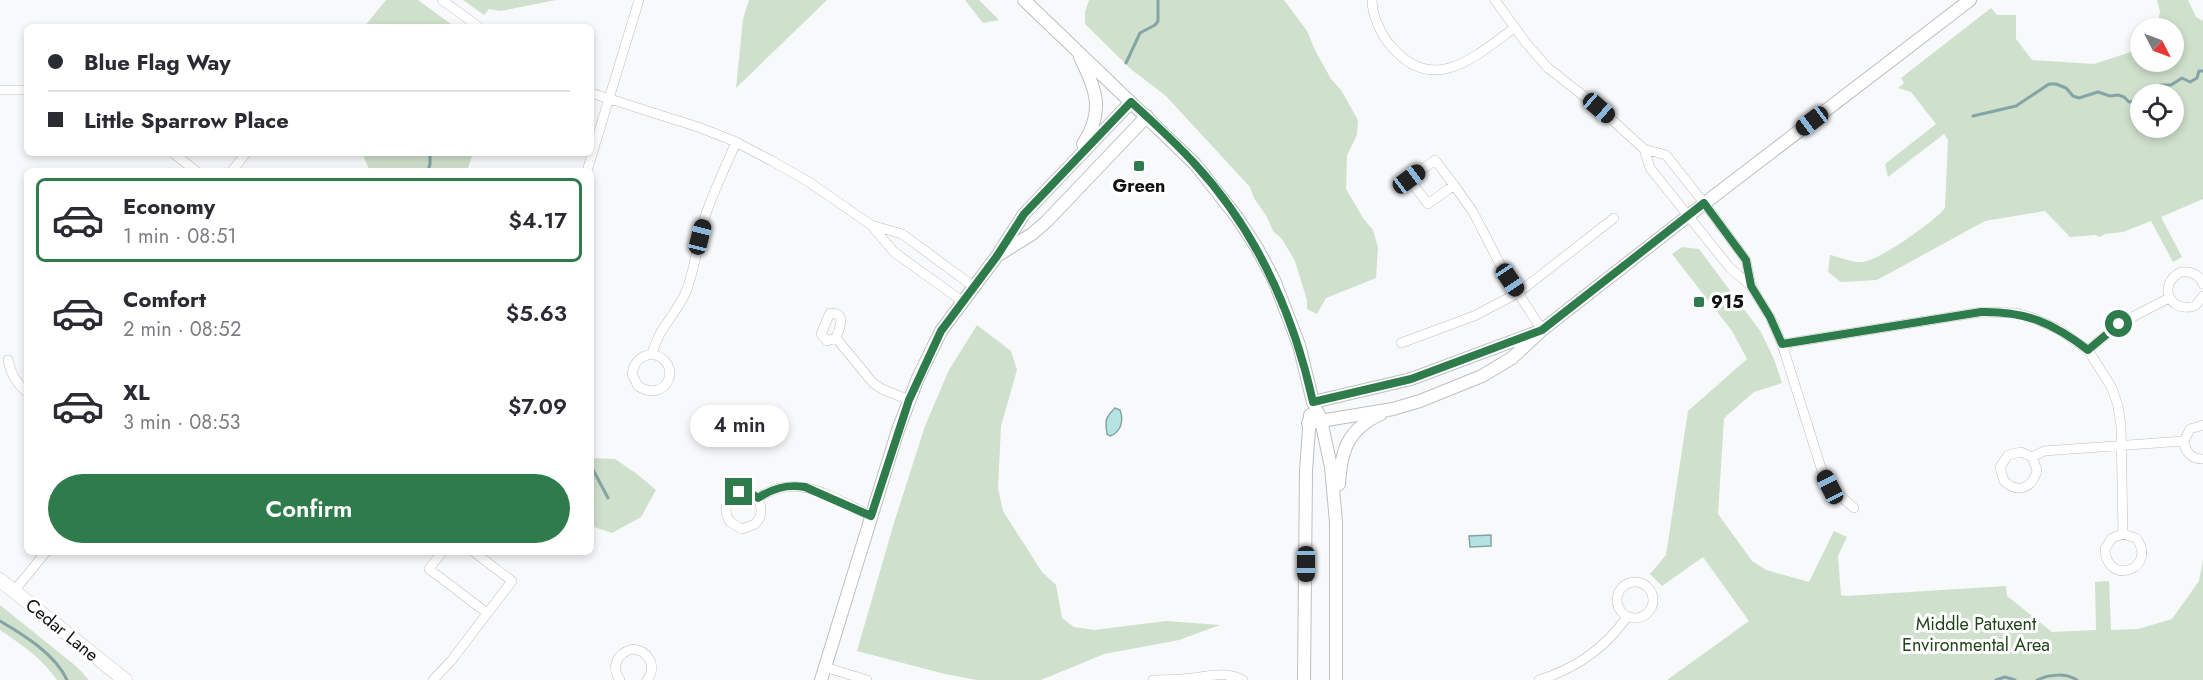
<!DOCTYPE html>
<meta charset="utf-8">
<style>
:root{--surface:#fff;--page:#f2f2f3;--text:#2b2b33;--muted:#7c7c81;--line:#e1e1e2;--accent:#2e7c4b}
body{margin:0;font-family:Jost,sans-serif;background:var(--page);color:var(--text);height:100vh;display:flex;flex-direction:column;font-size:22px;white-space:nowrap}
*{box-sizing:border-box;margin:0}
p{font-size:20px;color:var(--muted)}
.icon{flex:none;width:33px;height:33px;fill:none;stroke:currentColor;stroke-width:2;stroke-linecap:round;stroke-linejoin:round}
.map{position:relative;flex:1;overflow:hidden}
.sheet{position:absolute;left:24px;top:168px;width:570px;height:387px;display:flex;flex-direction:column;background:var(--surface);border-radius:9px;box-shadow:0 3px 9px #0003}
.sheet>*{flex:none}
.banner{position:absolute;left:24px;top:24px;width:570px;height:132px;border-radius:9px;box-shadow:0 3px 9px #0003;display:grid;align-content:center;height:132px;padding:0 24px;background:var(--surface)}
.needle{width:39px;rotate:132deg}
.tools{position:absolute;left:2130px;top:18px;display:grid;gap:12px}
.tools a{display:grid;place-items:center;width:54px;height:54px;border-radius:50%;background:var(--surface);box-shadow:0 3px 9px #0003;font-size:30px}
.end{position:absolute;width:27px;height:27px;margin:-14px;border:8px solid #2e7c4b;background:#fff;box-shadow:0 0 0 3px #fff}
.from{border-radius:50%}
.bubble{position:absolute;height:42px;border-radius:21px;background:var(--surface);box-shadow:0 3px 9px #0003;font-size:20px;font-weight:600;line-height:42px;text-align:center}
.car{position:absolute;width:18px;height:36px;margin:-18px -9px;border-radius:8px;box-shadow:0 0 4px 2px #0007;background:linear-gradient(#222 24%,#8ab4d8 0 40%,#222 0 76%,#8ab4d8 0 86%,#222 0)}
.banner b{display:flex;align-items:center;gap:21px;height:57px;font-size:22px}
.banner b+b{border-top:2px solid var(--line)}
.banner i{width:15px;height:15px;background:var(--text)}
ul{padding:10px 0 0;list-style:none}
li{display:flex;align-items:center;gap:18px;height:84px;margin:0 12px 9px;padding:0 12px;border:3px solid transparent;border-radius:9px}
li div{flex:1}
li b{display:block;font-size:22px}
li em{font-style:normal;font-weight:600}
li.active{border-color:var(--accent)}
li>.icon{width:54px;height:54px;stroke-width:1.5}
.button{display:flex;gap:12px;margin-top:auto;padding:12px 24px}
.button a{flex:1;height:69px;border-radius:36px;background:var(--accent);color:#fff;font-size:24px;font-weight:600;line-height:69px;text-align:center}
.map>svg:first-child{display:block}
.green{fill:#cfe0cc;fill-rule:evenodd}
.water{fill:#b5e3e3;stroke:#84a4a5;stroke-width:1.5}
.lines{fill:none;stroke-linecap:round;stroke-linejoin:round}
.stream{stroke:#84a4a5;stroke-width:3}
.minor-casing{stroke:#bdbfc1;stroke-width:10}
.tertiary-casing{stroke:#bdbfc1;stroke-width:14}
.secondary-casing{stroke:#bdbfc1;stroke-width:15}
.minor{stroke:#fff;stroke-width:9}
.tertiary{stroke:#fff;stroke-width:12}
.secondary{stroke:#fff;stroke-width:14}
.route{stroke:#2e7c4b;stroke-width:8}
.poi-dot{fill:#2e7c4b;stroke:#fff;stroke-width:2}
.labels{text-anchor:middle;dominant-baseline:central;stroke-width:6;stroke-linejoin:round;paint-order:stroke}
.poi-label{font-size:18px;font-weight:bold;fill:#111213;stroke:#fff}
.park-label{font-size:18px;fill:#21441b;stroke:#fff}
.street-label{font-size:18px;fill:#111213;stroke:#fff}
</style>
<div class="map">
<svg width="2203" height="680" viewBox="0 0 2203 680">
<rect width="100%" height="100%" fill="#f7f9fb"/>
<path class="green" d="M386 0H418L455 27H364Z
M463 0H556L501 11 489 9 484 15Z
M749 0H827L736 88 743 19Z
M965 0H979L999 20 983 23Z
M1089 0H1284L1307 31 1315 50 1331 79 1341 90 1358 120 1357 135 1347 155 1346 189 1363 218 1373 230 1378 247 1376 278 1326 298 1317 314 1307 309V300L1295 261 1282 239 1273 231 1267 217 1254 198 1250 187 1166 96 1132 70 1085 24V12Z
M2157 0H2188L2196 17 2203 21V199L2161 217 2182 257 2173 262 2151 221 2123 232 2105 234 2099 237 2096 235 2070 237 2045 211 1985 221 1877 280 1841 282 1828 272 1830 255C1839 257 1853 263 1862 262 1879 261 1935 221 1945 208L1948 140 1944 134 1888 177 1885 164 1936 124 1911 92 1898 88 1904 83 1901 78 1991 8 1997 15H2016V39L2032 60 2094 64 2140 49V62H2174V28H2157L2160 12ZM2140 94H2174V128H2140Z
M362 153H473L467 171H370Z
M1682 247 1699 249 1761 332 1774 359 1782 383 1754 392 1724 418 1718 514 1752 561 1766 570 1809 582 1834 531 1847 537 1838 556 1841 595 1846 596 2006 586 2007 596 2052 632 2096 630 2095 582 2109 581 2111 630 2138 629 2172 619 2199 581 2203 560V680H1667L1749 621 1703 557 1662 586 1650 574 1666 555 1688 411 1747 359 1732 331 1672 254Z
M977 325 1011 351 1017 370 1001 426 998 488 1003 511 1042 572 1056 585 1062 618 1074 627 1094 630 1166 621 1220 625 1179 640 1104 654 1041 680H977L945 674 857 651 894 523 925 426 949 370Z
M591 458 615 459 637 474 656 490 641 517 612 533 591 526Z
M0 605 77 667 89 680H57C42 658 22 645 0 630Z"/>
<path class="water" d="M1115 408 1120 410C1124 421 1121 432 1110 436L1107 434C1105 420 1105 418 1115 408Z
M1491 535V546L1470 547 1469 536Z"/>
<g class="lines">
<path class="stream" d="M1126 63 1140 33 1155 25 1158 21V0
M2153 94 2160 85H2171L2182 78 2190 82 2197 78 2199 71H2203
M1973 116 2016 106 2049 84H2056L2066 88 2073 96 2079 98 2098 92 2110 96 2118 95 2124 97 2129 102 2140 100
M428 171 430 164V153
M591 466 608 498
M0 621C24 635 55 654 67 680
M1996 680 2005 677 2015 680
M2037 680C2049 674 2066 673 2077 680"/>
<defs>
<path id="minor" d="M442 0 479 27
M1372 0C1372 15 1381 35 1391 46 1433 96 1475 57 1514 28
M1495 0 1526 43 1548 68 1599 108 1644 149 1666 155 1704 203 1746 260 1751 286 1770 317 1782 344 1823 474 1830 487 1854 508
M0 90H27
M591 93 701 128 736 142 772 161 809 182 871 225 894 252 962 301
M1644 149 1650 168 1730 268 1751 286
M173 153 196 171
M232 171 246 153
M587 171 639 0
M1454 185 1435 160 1409 179 1428 204 1454 185 1473 212 1502 268 1542 330
M871 225 902 234 973 286
M2203 284C2199 274 2191 271 2181 272 2157 284 2169 314 2195 306L2203 296
M836 338 827 341 821 334 830 313C847 313 840 327 836 338L873 383 882 389 909 400
M1401 343 1474 316 1518 293 1614 218
M1782 344 1981 312 2016 313 2031 317 2058 329 2088 350 2112 388 2118 406 2121 426 2123 534 2112 538 2105 549C2107 588 2159 568 2136 538L2123 534
M2088 350 2119 324 2169 298
M652 354C640 356 634 362 632 374L638 386C667 405 685 362 652 354 658 329 674 317 685 294 696 269 697 240 706 214 714 190 726 166 736 142
M8 360C11 374 16 384 27 392
M2203 425 2190 429 2184 441C2185 452 2191 459 2203 459
M2032 457 2021 452 2008 455 2000 467 2004 481C2018 494 2033 488 2037 470L2032 457 2044 451 2184 441
M758 498 745 492C728 493 721 508 730 522L742 529 755 524C763 516 762 509 758 498 797 471 834 498 871 516
M442 552 429 569 487 613
M1617 600a18 18 0 1 1 36 0a18 18 0 1 1-36 0Z
M14 591 46 552
M825 667 867 680
M433 680 451 661 512 581 474 552
M620 680C611 667 616 654 632 649 648 650 658 666 647 680
M1153 680C1166 680 1179 680 1192 678 1211 676 1224 671 1243 680
M1539 680C1575 669 1605 648 1627 617"/>
<path id="tertiary" d="M1024 0 1195 164 1236 216 1257 248 1274 280 1299 345 1313 402 1321 420 1331 467 1336 522V680
M1080 57C1096 90 1105 111 1083 144
M1000 254 1032 234 1047 221 1147 116
M1313 402 1411 379 1537 332
M1308 423 1393 409 1420 401 1482 376 1512 358 1542 330 1688 216 1970 0
M1339 484C1341 450 1348 429 1381 414
M821 680 898 430 918 378 941 331 997 256 1024 214 1131 102
M1304 680 1306 471 1310 415"/>
<path id="secondary" d="M0 580 125 680"/>
</defs>
<use href="#minor" class="minor-casing"/>
<use href="#tertiary" class="tertiary-casing"/>
<use href="#secondary" class="secondary-casing"/>
<use href="#minor" class="minor"/>
<use href="#tertiary" class="tertiary"/>
<use href="#secondary" class="secondary"/>
</g>
<g class="lines">
<path class="route" d="M739 492 752 494 758 498C773 488 787 484 805 487L871 516 909 400 941 331 997 256 1024 214 1131 102C1153 122 1174 141 1194 163 1257 231 1293 312 1313 402L1411 379 1542 330 1704 203 1746 260 1751 286 1770 317 1782 344 1981 312C2026 311 2053 323 2088 350L2119 324"/>
</g>
<g class="poi-dot">
<rect x="1133" y="160" width="12" height="12" rx="3"/>
<rect x="1693" y="296" width="12" height="12" rx="3"/>
</g>
<g class="labels">
<g class="poi-label">
<text x="1139" y="186">Green</text>
<text x="1711" y="302" text-anchor="start">915</text>
</g>
<g class="park-label">
<text x="1976" y="624">Middle Patuxent<tspan x="1976" dy="21">Environmental Area</tspan></text>
</g>
<g class="street-label">
<text transform="translate(62 630) rotate(39)">Cedar Lane</text>
</g>
</g>
</svg>
<div class="tools">
<a><svg class="needle" viewBox="-14 -14 28 28"><path d="M0-13l5 13h-10z" fill="#e53935"/><path d="M0 13l5-13h-10z" fill="#7c7c81"/></svg></a>
<a><svg class="icon" aria-label="locate" viewBox="0 0 24 24"><circle cx="12" cy="12" r="6"/><path d="M12 2v4M12 18v4M2 12h4M18 12h4"/></svg></a>
</div>
<i class="end from" style="left:2119px;top:324px"></i>
<i class="end" style="left:739px;top:492px"></i>
<div class="bubble" style="left:690px;top:405px;width:99px">4 min</div>
<i class="car" style="left:1599px;top:108px;rotate:131deg"></i>
<i class="car" style="left:1812px;top:121px;rotate:233deg"></i>
<i class="car" style="left:1409px;top:179px;rotate:53deg"></i>
<i class="car" style="left:700px;top:237px;rotate:14deg"></i>
<i class="car" style="left:1510px;top:280px;rotate:146deg"></i>
<i class="car" style="left:1830px;top:487px;rotate:333deg"></i>
<i class="car" style="left:1306px;top:564px;rotate:180deg"></i>
<div class="banner">
<b><i class="from"></i>Blue Flag Way</b>
<b><i></i>Little Sparrow Place</b>
</div>
<section class="sheet">
<ul>
<li class="active"><svg class="icon" aria-label="car" viewBox="0 0 24 24"><path d="M5 17H2v-5l4-1 3-4h7l3 4 3 1v5h-3M9 17h6M6 11h13"/><circle cx="7" cy="17" r="2"/><circle cx="17" cy="17" r="2"/></svg><div><b>Economy</b><p>1 min · 08:51</p></div><em>$4.17</em></li>
<li><svg class="icon" aria-label="car" viewBox="0 0 24 24"><path d="M5 17H2v-5l4-1 3-4h7l3 4 3 1v5h-3M9 17h6M6 11h13"/><circle cx="7" cy="17" r="2"/><circle cx="17" cy="17" r="2"/></svg><div><b>Comfort</b><p>2 min · 08:52</p></div><em>$5.63</em></li>
<li><svg class="icon" aria-label="car" viewBox="0 0 24 24"><path d="M5 17H2v-5l4-1 3-4h7l3 4 3 1v5h-3M9 17h6M6 11h13"/><circle cx="7" cy="17" r="2"/><circle cx="17" cy="17" r="2"/></svg><div><b>XL</b><p>3 min · 08:53</p></div><em>$7.09</em></li>
</ul>
<div class="button"><a>Confirm</a></div>
</section>
</div>
